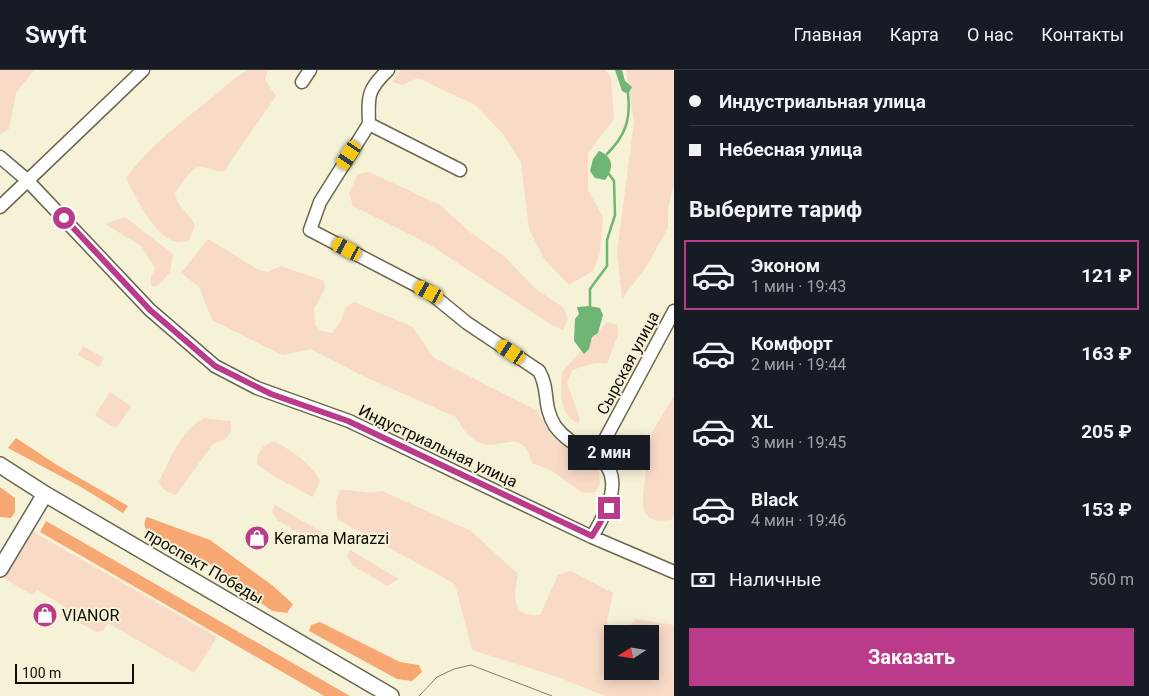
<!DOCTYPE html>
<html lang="ru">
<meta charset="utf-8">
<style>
:root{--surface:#171b24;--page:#20242c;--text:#f1f3f6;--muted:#9ea1a6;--line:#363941;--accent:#b93b8a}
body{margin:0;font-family:Roboto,sans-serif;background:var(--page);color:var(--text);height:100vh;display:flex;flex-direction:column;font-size:19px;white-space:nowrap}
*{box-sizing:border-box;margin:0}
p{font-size:16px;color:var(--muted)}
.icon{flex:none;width:28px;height:28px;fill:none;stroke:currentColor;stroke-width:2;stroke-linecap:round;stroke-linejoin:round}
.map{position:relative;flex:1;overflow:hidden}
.details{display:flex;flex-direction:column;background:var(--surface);width:475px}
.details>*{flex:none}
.banner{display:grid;align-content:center;height:110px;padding:0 15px;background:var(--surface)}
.needle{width:32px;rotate:258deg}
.controls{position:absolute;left:604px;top:555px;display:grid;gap:10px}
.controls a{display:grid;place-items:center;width:55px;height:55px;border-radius:0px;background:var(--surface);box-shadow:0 2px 12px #0003;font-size:25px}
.scale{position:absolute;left:15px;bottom:12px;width:119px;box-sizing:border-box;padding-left:5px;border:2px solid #0e0c04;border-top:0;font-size:14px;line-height:18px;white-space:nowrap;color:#0e0c04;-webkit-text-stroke:4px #f6f2d7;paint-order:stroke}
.end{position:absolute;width:22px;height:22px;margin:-11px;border:6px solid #b93b8a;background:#fff;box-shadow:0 0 0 2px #fff}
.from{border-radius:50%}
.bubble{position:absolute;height:35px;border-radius:0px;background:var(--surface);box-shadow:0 2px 12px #0003;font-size:16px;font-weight:700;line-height:35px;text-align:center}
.car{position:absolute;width:15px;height:30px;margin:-15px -8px;border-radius:6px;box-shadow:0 0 4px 1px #0007;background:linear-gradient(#f5c518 24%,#345 0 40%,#f5c518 0 76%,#345 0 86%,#f5c518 0)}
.banner b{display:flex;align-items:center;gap:18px;height:48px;font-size:19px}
.banner b+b{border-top:1px solid var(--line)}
.banner i{width:12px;height:12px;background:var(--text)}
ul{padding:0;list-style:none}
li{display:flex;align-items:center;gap:15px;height:70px;margin:0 10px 8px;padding:0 5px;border:2px solid transparent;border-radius:0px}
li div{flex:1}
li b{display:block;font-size:19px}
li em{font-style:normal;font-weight:700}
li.current{border-color:var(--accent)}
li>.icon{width:45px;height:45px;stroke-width:1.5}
h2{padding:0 15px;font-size:22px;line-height:60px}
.pay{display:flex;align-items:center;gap:12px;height:55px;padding:0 15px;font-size:19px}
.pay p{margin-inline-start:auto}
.cta{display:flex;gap:10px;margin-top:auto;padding:10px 15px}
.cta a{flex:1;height:58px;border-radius:0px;background:var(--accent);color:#fff;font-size:20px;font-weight:700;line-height:58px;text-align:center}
header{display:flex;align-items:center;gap:30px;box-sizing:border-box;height:70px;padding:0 25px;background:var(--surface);border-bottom:1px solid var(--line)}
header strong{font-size:24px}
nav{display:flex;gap:28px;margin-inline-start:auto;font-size:18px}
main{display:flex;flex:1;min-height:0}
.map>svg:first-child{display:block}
.green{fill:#f9dac7;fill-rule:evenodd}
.forest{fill:#f7a872}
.water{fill:#6fb575}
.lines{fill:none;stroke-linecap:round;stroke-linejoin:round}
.stream{stroke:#6fb575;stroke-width:2.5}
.minor-casing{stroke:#6a674f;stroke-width:15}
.major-casing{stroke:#6a674f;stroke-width:18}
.minor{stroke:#fff;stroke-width:12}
.major{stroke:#fff;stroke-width:15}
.tram{stroke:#807d6c;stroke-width:1}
.route{stroke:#b93b8a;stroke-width:6}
.labels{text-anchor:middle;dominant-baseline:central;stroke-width:4;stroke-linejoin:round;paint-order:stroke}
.street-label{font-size:16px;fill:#0e0c04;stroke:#f6f2d7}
.poi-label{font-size:16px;fill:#0e0c04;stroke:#f6f2d7;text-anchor:start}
</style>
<header>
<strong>Swyft</strong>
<nav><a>Главная</a><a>Карта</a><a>О нас</a><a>Контакты</a></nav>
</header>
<main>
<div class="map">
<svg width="674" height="626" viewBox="0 0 674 626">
<rect width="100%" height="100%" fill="#f6f2d7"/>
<path class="green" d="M0 0H34L16 23 9 59 0 64Z
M247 0H268L265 10 276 26 224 101C215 102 212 99 204 97 192 94 182 115 175 123 177 137 190 143 195 156L189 170C185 171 180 172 177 172 156 169 134 125 126 108 154 69 198 41 234 9Z
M400 0H605L611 7 614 49 588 83V120L603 147 600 183 593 201 569 215 544 189 529 159 521 93 503 64 475 35 418 8 402 15 392 12Z
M626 0H674V113L668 140V158L648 194 622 229 617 182 634 52Z
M369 102 440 135 470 162 504 186 536 219 564 238 568 250 563 260 550 254 427 173 353 136 349 123 358 104Z
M125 147 173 184 170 202 158 216H151V207L155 198 141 176 105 154Z
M208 169 259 200 268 202 281 196 324 211 325 219 314 239 315 255 321 261 332 263 341 251 345 238 354 232 413 257 434 288 537 341 553 368 599 400 600 414 595 422 582 423 552 401 532 393C522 353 499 385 476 371 466 365 461 356 456 347L361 305 311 279 282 285 212 250 199 217 181 203Z
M607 252 617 255 618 265 607 293H595L572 300 567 313 580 349 578 354C558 342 561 323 562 302Z
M83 276 104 288 99 297 78 285Z
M110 322 131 336 118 356 113 357 95 345Z
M674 326V445L671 450C630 456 646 422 646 397 646 391 644 384 643 377Z
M204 348 231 351V360L226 369 213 374 176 425C167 422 163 421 159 412 170 389 181 360 204 348Z
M274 371C292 381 310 392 320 411L313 427 275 407 257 394C257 382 262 375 274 371Z
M340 420C357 419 365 425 382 421L471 461 518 504C514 525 510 547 540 545L558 505 570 501 613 523 607 551 610 562H623L636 549 674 555V626H605L555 606 472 580 455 514 337 449 336 431ZM612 564H650V601H612Z
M275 435 325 464 312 471 277 450 272 441Z
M32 461 217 567 194 603 108 553 103 561 96 562 62 543 64 536 37 520 32 525 4 508Z
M350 480 399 509 387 516 352 495 347 486Z"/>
<path class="forest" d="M16 368 57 395 128 436 123 443 81 417 8 378Z
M0 417 15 428V442L11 448 0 447Z
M147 447 210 470 272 515 293 534 287 543 272 541 207 492 149 463C144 458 143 453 147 447Z
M46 451 350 626H324L40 462Z
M320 552 400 592 419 595 422 602 412 611 397 609 309 561 311 555Z"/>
<path class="water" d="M615 0H622L625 11 632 17 628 24 622 21Z
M599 81C614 87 614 98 605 110L595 108 590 101 593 89Z
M590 236 600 238 603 245 598 263 592 267 589 279 584 284 574 271 575 249 579 244 577 237Z"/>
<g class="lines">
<path class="stream" d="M607 84C625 66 631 50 628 24
M590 236V219L607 196V170L615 145 614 111 609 104"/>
<defs>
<path id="minor" d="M302 12 310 0
M369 54C368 26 367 20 388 0
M0 87 27 110 150 240 215 296 257 318 349 351 592 467 674 502
M460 100 369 54 320 132 310 160 429 222 467 253 539 301C550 320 542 335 555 356 566 371 579 376 595 385 628 405 606 443 592 467
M0 137 143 0
M596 386 674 241"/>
<path id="major" d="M0 395 45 424 391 626
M0 499 45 424"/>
</defs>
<use href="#minor" class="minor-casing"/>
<use href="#major" class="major-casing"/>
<use href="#minor" class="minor"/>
<use href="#major" class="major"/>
<path class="tram" d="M419 626 437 607 454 599 471 595 552 626"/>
</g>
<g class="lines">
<path class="route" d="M64 148 150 240 215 296 271 324 348 351 592 466 609 438"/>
</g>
<defs>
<symbol id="shop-disc" viewBox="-11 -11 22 22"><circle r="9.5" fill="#b93b8a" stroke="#f6f2d7"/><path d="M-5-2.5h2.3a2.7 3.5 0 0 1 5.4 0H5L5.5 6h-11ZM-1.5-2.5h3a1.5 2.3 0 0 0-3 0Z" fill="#fff"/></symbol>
</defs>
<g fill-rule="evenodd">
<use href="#shop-disc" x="243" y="454" width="28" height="28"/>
<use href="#shop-disc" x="31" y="531" width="28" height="28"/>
</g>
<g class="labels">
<g class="street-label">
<text transform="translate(628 293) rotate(-62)">Сырская улица</text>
<text transform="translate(438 376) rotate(25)">Индустриальная улица</text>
<text transform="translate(204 496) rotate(30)">проспект Победы</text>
</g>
<g class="poi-label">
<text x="274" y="468">Kerama Marazzi</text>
<text x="62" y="545">VIANOR</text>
</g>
</g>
</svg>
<div class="controls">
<a><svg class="needle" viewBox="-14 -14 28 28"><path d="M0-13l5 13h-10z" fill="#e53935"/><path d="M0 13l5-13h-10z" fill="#9ea1a6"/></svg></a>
</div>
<div class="scale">100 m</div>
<i class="end from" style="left:64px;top:148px"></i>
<i class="end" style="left:609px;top:438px"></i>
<div class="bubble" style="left:568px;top:365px;width:82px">2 мин</div>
<i class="car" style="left:349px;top:85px;rotate:213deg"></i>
<i class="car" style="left:347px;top:179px;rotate:298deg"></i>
<i class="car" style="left:429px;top:222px;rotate:298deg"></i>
<i class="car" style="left:511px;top:282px;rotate:304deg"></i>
</div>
<section class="details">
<div class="banner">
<b><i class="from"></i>Индустриальная улица</b>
<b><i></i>Небесная улица</b>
</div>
<h2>Выберите тариф</h2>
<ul>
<li class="current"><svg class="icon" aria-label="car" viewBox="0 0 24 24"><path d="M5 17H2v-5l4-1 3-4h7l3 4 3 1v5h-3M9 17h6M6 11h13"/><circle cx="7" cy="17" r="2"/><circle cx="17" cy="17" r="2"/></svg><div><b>Эконом</b><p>1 мин · 19:43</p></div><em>121 ₽</em></li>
<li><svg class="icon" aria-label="car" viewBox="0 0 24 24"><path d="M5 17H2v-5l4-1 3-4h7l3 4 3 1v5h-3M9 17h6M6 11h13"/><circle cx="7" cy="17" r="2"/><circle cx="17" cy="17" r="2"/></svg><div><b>Комфорт</b><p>2 мин · 19:44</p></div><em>163 ₽</em></li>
<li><svg class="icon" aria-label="car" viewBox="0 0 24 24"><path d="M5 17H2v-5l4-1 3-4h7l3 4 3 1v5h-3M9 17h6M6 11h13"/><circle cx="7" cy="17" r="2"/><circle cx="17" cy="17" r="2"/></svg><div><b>XL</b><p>3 мин · 19:45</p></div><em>205 ₽</em></li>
<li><svg class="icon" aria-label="car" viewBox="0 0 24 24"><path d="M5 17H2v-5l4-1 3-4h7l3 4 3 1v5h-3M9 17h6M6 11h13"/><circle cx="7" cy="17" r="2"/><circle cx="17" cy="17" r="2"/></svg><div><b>Black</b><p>4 мин · 19:46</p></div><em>153 ₽</em></li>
</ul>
<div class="pay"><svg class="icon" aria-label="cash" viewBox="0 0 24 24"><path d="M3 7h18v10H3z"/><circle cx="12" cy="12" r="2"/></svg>Наличные<p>560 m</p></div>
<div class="cta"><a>Заказать</a></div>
</section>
</main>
